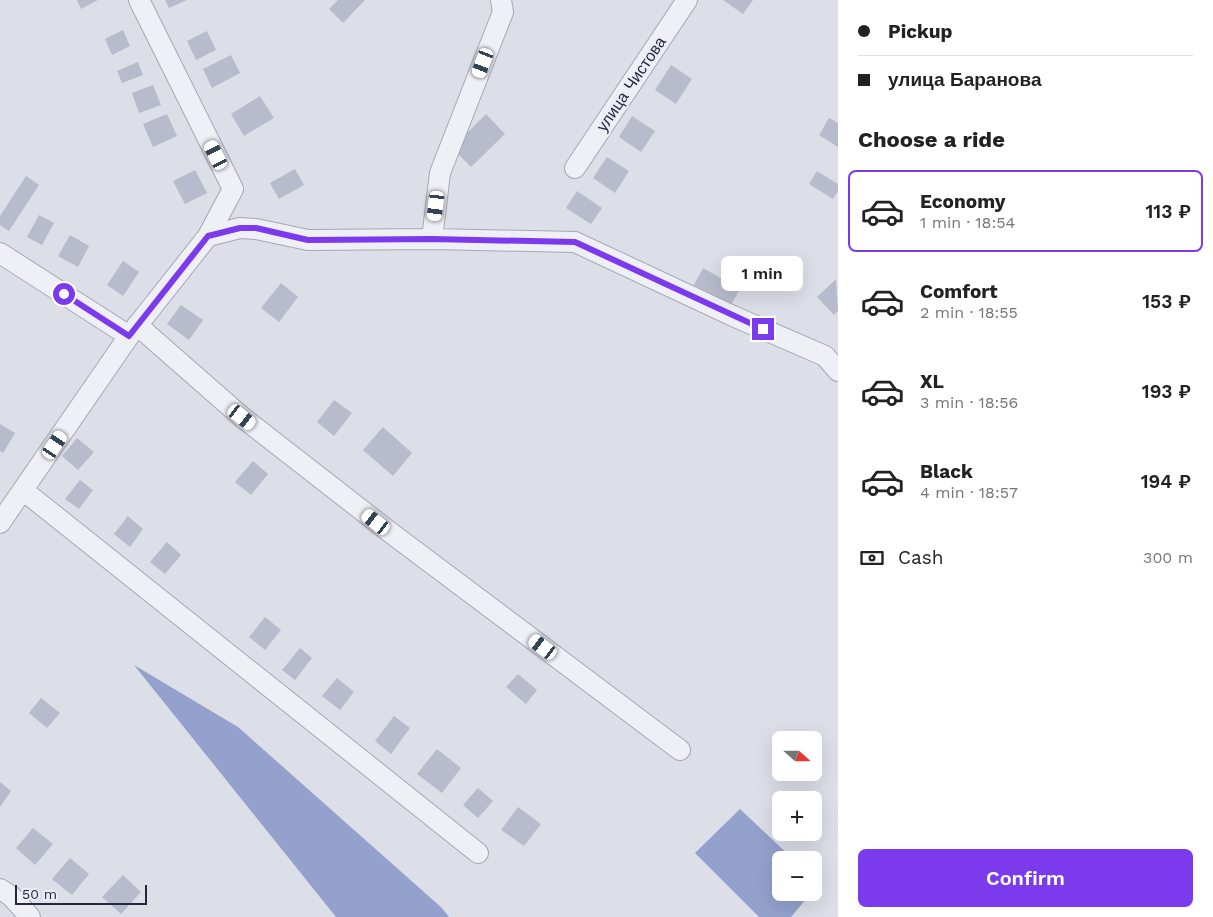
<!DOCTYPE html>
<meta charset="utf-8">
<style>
:root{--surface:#fff;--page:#f2f2f2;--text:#222;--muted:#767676;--line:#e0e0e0;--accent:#7c3aed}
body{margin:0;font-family:"Work Sans",sans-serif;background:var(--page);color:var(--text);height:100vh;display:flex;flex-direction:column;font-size:19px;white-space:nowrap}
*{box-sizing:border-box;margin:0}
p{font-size:16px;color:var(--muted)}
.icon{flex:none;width:28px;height:28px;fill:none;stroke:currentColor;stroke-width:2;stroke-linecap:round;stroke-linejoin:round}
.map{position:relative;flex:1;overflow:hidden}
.panel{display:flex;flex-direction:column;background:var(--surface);width:375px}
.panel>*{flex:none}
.banner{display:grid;align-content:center;height:110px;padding:0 20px;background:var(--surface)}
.needle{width:32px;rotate:111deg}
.fabs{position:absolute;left:772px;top:731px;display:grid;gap:10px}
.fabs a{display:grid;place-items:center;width:50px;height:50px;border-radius:8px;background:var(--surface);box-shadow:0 5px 20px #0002;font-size:25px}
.scale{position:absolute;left:15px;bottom:12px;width:132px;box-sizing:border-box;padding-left:5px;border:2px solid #24283f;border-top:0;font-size:14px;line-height:18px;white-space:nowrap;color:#24283f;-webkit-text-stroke:4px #ebedf5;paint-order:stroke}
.end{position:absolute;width:22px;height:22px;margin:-11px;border:6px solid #7c3aed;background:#fff;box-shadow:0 0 0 2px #fff}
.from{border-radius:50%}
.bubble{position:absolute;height:35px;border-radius:8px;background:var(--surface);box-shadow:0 5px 20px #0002;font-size:16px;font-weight:600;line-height:35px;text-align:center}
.car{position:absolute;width:15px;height:30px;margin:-15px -8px;border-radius:6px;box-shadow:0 0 4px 1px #0007;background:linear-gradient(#fff 24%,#345 0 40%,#fff 0 76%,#345 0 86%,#fff 0)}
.banner b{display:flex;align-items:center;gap:18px;height:48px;font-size:19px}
.banner b+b{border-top:1px solid var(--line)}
.banner i{width:12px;height:12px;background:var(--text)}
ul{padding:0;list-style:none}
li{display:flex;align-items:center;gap:15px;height:82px;margin:0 10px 8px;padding:0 10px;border:2px solid transparent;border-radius:8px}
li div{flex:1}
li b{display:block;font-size:19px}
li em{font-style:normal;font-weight:600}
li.active{border-color:var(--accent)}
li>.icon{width:45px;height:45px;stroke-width:1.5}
h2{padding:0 20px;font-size:22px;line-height:60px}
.pay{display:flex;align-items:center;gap:12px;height:55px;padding:0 20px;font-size:19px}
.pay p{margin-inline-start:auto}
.primary-button{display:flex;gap:10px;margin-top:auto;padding:10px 20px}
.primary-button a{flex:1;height:58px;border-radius:8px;background:var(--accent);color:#fff;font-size:20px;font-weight:600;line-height:58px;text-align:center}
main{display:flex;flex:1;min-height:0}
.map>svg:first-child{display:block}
.water{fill:#93a1cc}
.building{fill:#b8bbcb}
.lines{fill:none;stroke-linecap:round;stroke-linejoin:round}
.minor-casing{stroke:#a5a7b5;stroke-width:22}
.minor{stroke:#eff0f6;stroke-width:20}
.route{stroke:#7c3aed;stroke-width:6}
.labels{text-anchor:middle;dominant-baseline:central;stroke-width:4;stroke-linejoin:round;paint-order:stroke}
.street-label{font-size:16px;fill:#24283f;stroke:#ebedf5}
</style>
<main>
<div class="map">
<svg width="838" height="917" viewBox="0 0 838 917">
<rect width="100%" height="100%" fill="#dcdee8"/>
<path class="water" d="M134 665 238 727 442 908 449 917H336Z
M740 809 794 860H781V892L811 893 791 917H759L695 853Z"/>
<path class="building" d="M77 0H98L81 9Z
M165 0H187L169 8Z
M338 0H365L343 23 329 9Z
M723 0H753L743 14Z
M123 30 130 46 112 55 105 39Z
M207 31 216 50 196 60 187 41Z
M231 55 240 73 212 88 203 69Z
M138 62 143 75 122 83 117 71Z
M671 65 692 79 676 104 655 90Z
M153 85 161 105 139 113 132 93Z
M260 96 274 118 244 136 231 114Z
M167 114 177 136 153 147 143 124Z
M486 114 505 134 471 167 452 148Z
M632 116 655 131 641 152 619 137Z
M829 118 838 123V147L819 135Z
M607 157 629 171 615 193 593 178Z
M295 169 304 185 279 199 270 183Z
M195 170 207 193 185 204 173 181Z
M817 171 838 184V191L833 199 809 184Z
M26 176 39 185 9 231 0 225V216Z
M577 191 602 208 591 224 566 208Z
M39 215 54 223 42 245 27 237Z
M70 235 89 246 78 267 58 256Z
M123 261 139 272 123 296 107 285Z
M703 268 740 289 731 305 694 285Z
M836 279 838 311 834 315 817 297Z
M281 283 298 297 279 322 261 308Z
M181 305 203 320 189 340 167 324Z
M334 400 352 413 334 436 317 422Z
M0 424 15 433 3 453 0 451Z
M383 427 412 453 393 476 363 450Z
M77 438 94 452 78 470 62 456Z
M253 461 268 474 251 495 235 482Z
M80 480 93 490 79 509 65 499Z
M128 516 143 529 130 547 114 534Z
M167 542 181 555 165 574 150 562Z
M265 617 281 630 265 650 249 637Z
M300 648 312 658 295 680 282 670Z
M518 674 537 690 526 704 506 687Z
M337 678 354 692 340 710 322 696Z
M41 698 60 713 47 728 29 713Z
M394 716 410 728 391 754 375 741Z
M437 749 461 768 442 793 417 774Z
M0 782 11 791 0 807Z
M478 788 493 801 478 818 463 805Z
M518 807 541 824 524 846 501 830Z
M33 828 53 844 35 865 16 848Z
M70 858 89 874 72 895 52 879Z
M123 875 141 892 121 914 102 897Z"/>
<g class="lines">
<defs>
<path id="minor" d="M575 168 687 0
M208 236 240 228 256 229 308 240 432 239 575 242 733 316 825 356 838 371
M432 239 440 173 503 12 501 0
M0 253 129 336
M137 325 242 417 391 533 680 750
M24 491 478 853
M0 523 129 336 208 236 233 189 139 0
M0 889 11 896 30 917"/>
</defs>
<use href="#minor" class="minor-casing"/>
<use href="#minor" class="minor"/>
</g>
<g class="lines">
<path class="route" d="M64 294 129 336 208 236 240 228H256L308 240 432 239 575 242 763 329"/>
</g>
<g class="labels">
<g class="street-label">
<text transform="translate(631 84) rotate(-56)">улица Чистова</text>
</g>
</g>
</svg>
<div class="fabs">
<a><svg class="needle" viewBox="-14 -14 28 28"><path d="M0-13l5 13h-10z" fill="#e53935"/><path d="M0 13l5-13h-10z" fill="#767676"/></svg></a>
<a>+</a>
<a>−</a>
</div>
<div class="scale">50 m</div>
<i class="end from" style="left:64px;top:294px"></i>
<i class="end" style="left:763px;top:329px"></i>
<div class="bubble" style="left:721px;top:256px;width:82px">1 min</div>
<i class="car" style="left:483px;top:63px;rotate:201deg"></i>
<i class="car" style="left:216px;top:155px;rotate:333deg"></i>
<i class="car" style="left:436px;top:206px;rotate:187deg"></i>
<i class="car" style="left:242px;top:417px;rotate:128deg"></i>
<i class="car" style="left:55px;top:445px;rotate:34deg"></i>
<i class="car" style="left:376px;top:522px;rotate:308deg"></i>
<i class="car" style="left:543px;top:647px;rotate:307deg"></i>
</div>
<section class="panel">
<div class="banner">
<b><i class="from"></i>Pickup</b>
<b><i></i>улица Баранова</b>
</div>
<h2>Choose a ride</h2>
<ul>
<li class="active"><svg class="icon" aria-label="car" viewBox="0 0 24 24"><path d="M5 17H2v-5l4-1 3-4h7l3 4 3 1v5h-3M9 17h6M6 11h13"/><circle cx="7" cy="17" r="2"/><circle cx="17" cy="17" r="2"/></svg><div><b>Economy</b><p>1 min · 18:54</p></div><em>113 ₽</em></li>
<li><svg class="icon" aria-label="car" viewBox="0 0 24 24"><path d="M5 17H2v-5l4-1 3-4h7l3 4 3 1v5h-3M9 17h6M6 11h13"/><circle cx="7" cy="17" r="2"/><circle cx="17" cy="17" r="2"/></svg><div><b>Comfort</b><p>2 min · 18:55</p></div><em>153 ₽</em></li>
<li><svg class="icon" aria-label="car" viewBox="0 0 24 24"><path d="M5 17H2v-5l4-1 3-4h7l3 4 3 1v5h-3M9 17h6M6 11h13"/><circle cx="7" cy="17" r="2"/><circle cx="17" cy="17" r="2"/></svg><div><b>XL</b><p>3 min · 18:56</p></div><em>193 ₽</em></li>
<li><svg class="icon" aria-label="car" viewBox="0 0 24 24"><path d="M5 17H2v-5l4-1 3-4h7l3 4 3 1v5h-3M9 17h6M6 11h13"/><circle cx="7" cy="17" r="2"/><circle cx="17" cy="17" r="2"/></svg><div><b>Black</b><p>4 min · 18:57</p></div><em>194 ₽</em></li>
</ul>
<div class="pay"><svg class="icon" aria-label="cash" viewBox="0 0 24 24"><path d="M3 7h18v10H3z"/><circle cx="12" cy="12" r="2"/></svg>Cash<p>300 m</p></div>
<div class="primary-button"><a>Confirm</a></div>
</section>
</main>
